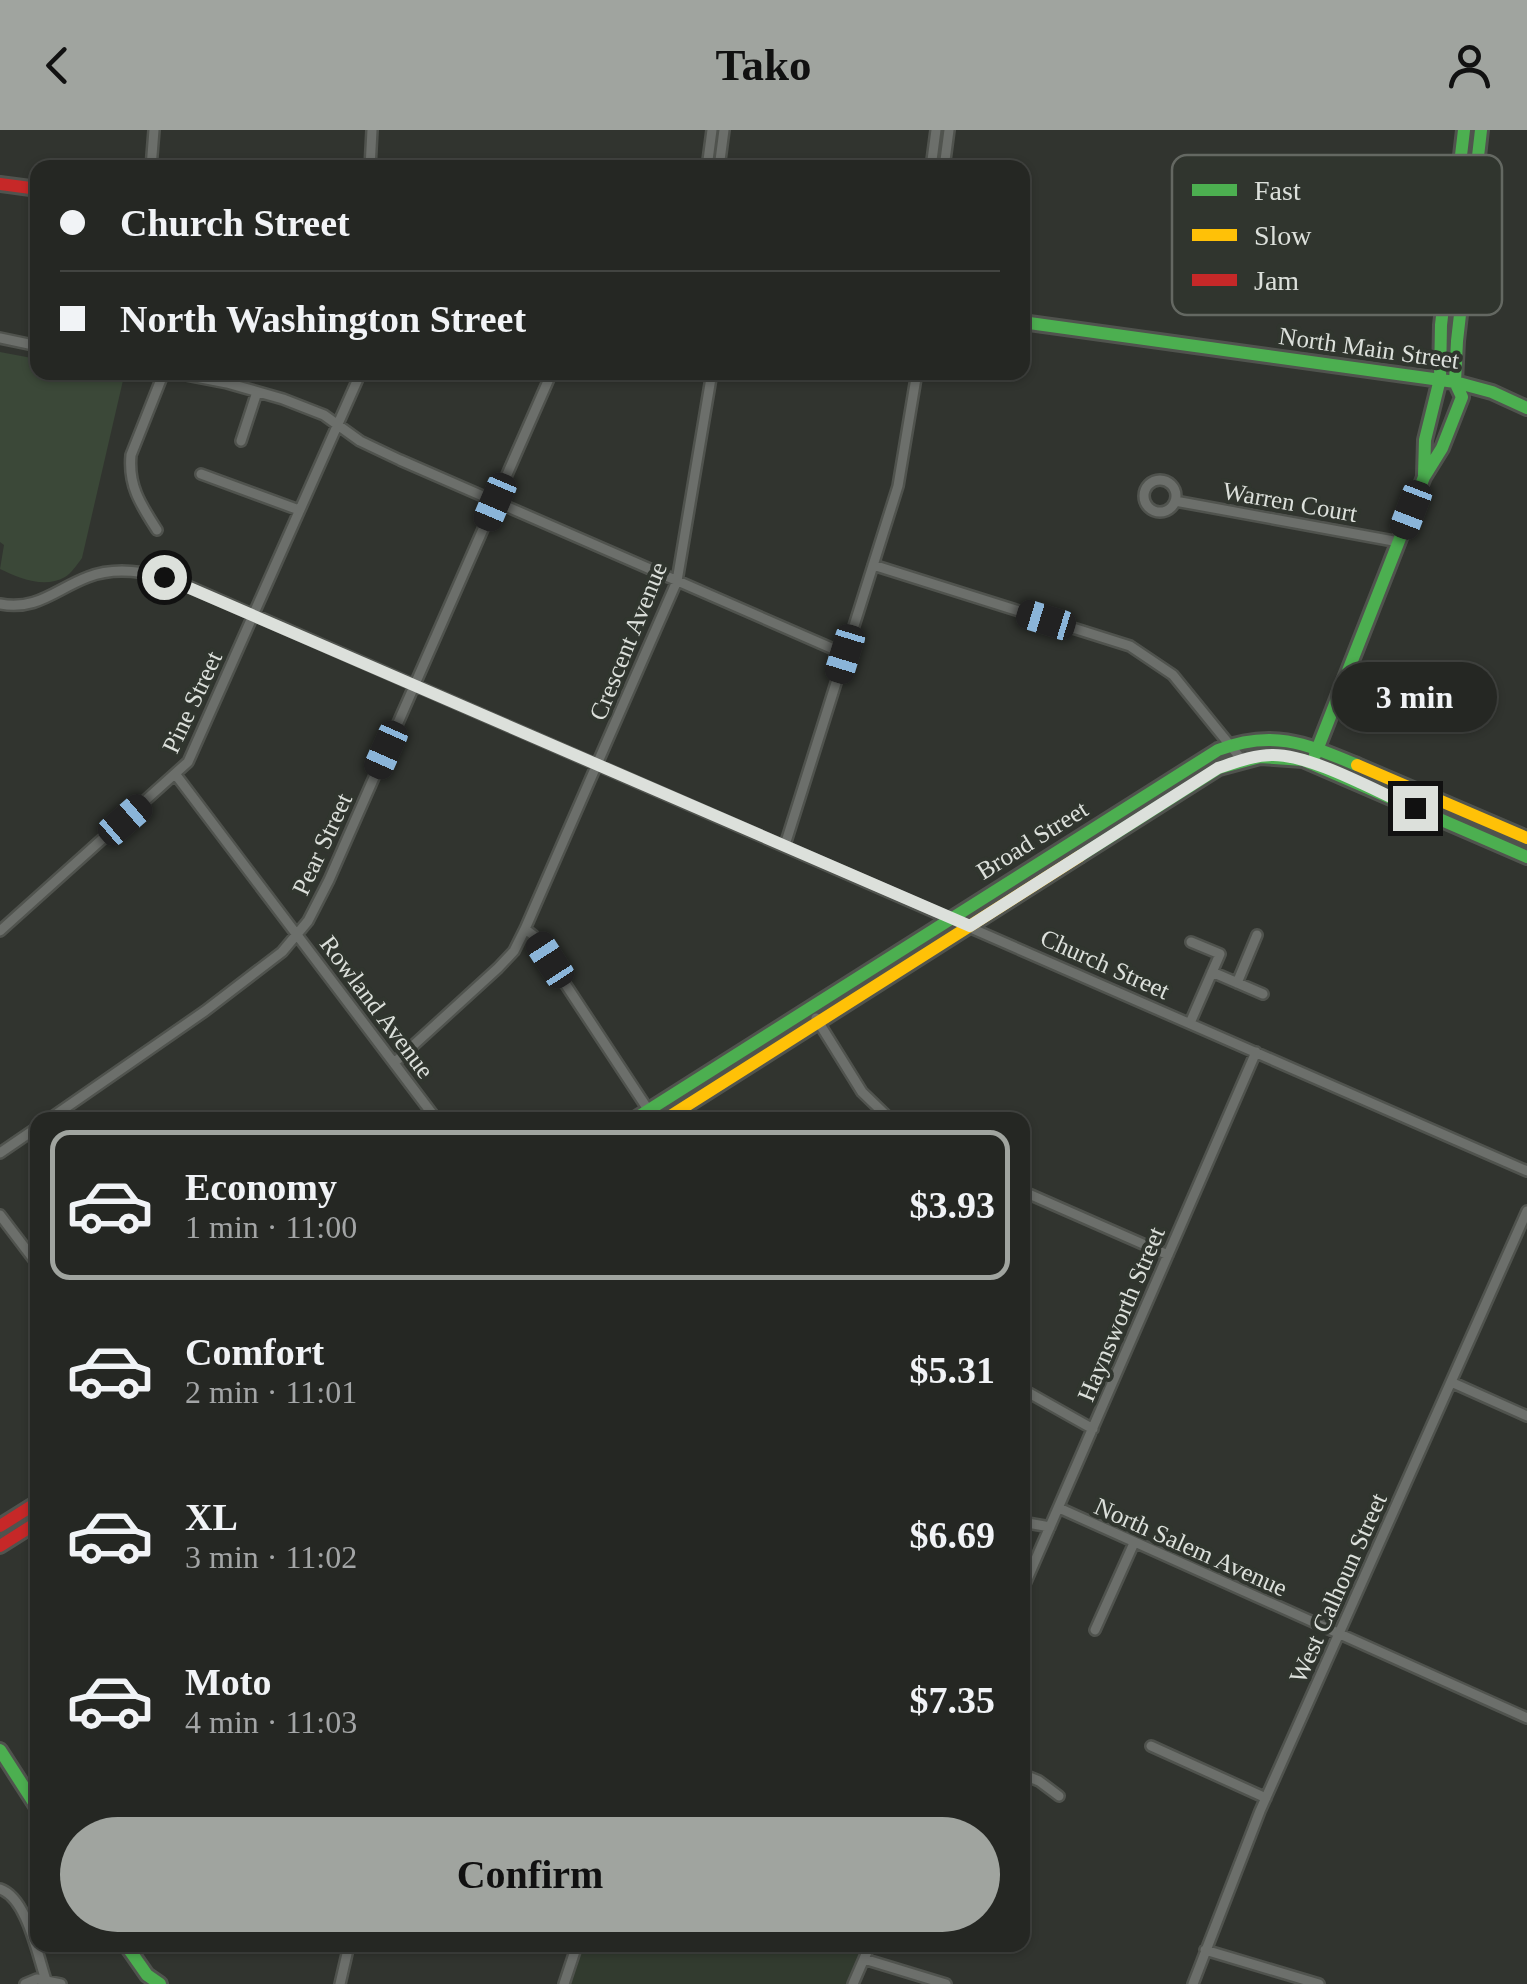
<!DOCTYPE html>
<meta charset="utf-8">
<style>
:root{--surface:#252723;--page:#313330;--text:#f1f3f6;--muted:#a3a5a6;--line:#424441;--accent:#a0a49f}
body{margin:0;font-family:"Times New Roman",serif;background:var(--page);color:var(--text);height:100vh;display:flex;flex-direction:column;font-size:38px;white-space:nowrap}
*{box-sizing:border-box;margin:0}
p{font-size:32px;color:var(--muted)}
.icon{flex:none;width:55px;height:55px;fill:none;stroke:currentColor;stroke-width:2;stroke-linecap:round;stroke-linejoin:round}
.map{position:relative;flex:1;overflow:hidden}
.drawer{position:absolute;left:30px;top:982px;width:1000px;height:840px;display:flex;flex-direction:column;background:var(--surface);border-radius:20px;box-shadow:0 2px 8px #0004,0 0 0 2px var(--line)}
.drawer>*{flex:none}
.guide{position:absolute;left:30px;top:30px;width:1000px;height:220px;border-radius:20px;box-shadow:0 2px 8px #0004,0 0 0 2px var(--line);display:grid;align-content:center;height:220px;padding:0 30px;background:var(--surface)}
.end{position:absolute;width:45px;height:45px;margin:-22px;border:12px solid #dce0db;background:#111;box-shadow:0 0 0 5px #111}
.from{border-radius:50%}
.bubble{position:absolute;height:70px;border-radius:35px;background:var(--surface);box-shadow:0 2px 8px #0004,0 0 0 2px var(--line);font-size:32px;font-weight:600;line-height:70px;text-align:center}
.car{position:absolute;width:30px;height:60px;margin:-30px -15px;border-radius:12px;box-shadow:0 0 8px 2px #0007;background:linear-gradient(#222 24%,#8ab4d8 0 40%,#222 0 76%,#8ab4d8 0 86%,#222 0)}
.guide b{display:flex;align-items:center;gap:35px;height:95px;font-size:38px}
.guide b+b{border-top:2px solid var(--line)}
.guide i{width:25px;height:25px;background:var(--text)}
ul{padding:18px 0 0;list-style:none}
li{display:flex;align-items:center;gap:30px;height:150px;margin:0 20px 15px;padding:0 10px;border:5px solid transparent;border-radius:20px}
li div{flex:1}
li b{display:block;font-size:38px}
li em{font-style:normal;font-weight:600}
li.selected{border-color:var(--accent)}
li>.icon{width:90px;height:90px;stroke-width:1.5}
.button{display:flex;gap:20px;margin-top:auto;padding:20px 30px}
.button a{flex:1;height:115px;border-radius:60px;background:var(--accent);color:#111;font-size:40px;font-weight:600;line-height:115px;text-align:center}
header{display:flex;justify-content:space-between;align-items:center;height:130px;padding:0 30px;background:var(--accent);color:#111;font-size:45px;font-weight:600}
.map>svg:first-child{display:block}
.built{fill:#323b2f}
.pitch{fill:#3b4838}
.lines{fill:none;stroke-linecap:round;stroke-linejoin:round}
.street-casing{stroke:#50534e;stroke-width:14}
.fast-casing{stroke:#50534e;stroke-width:18}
.slow-casing{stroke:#50534e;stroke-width:18}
.jam-casing{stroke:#50534e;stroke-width:18}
.street{stroke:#6c6f6b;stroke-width:9}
.fast{stroke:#4caf50;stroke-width:12}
.slow{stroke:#ffc107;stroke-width:12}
.jam{stroke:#c62828;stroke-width:12}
.route{stroke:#dce0db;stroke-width:12}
.labels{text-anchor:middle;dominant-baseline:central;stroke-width:8;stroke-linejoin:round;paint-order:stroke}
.street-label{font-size:25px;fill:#dce0db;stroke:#30352e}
.key{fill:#30352e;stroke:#646862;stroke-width:2.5}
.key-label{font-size:28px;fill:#dce0db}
</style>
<header><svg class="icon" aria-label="back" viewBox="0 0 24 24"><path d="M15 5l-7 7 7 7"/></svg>Tako<svg class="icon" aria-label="person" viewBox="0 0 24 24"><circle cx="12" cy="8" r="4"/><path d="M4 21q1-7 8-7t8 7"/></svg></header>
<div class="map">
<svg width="1527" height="1854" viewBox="0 0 1527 1854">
<rect width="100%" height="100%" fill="#31342f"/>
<path class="built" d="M577 1815H870L853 1854H564Z"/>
<path class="pitch" d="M0 222 37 229 38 242H107L124 246 82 428C78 433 71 444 65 447 44 459 19 448 0 439L4 415 0 412Z"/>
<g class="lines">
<defs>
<path id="street" d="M151 38 154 0
M370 38 372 0
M707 38 712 0
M719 38 724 0
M931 38 936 0
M944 38 949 0
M0 208 38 216
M170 242 227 253 283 269 324 285 360 311 400 330 845 524
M241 311 257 262
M201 344 299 380
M1144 366a16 16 0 1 1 32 0a16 16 0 1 1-32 0Z
M1175 371 1399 412
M157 400C141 375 128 356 131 325L164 242
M873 435 1130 516 1173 545 1242 630
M0 474C37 481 56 459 88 447 116 436 147 442 174 450L1527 1041
M176 645 437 990
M785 715 898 356 917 242
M525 799 533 805 655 990
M0 801 188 632 361 242
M1212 842 1263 864
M1237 853 1257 805
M816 888 862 962 891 990
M1190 893 1220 824 1191 812
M394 933 498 838 514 821 525 799 677 451 712 242
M48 990 205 881 282 822 308 791 329 750 552 242
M0 1023 38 997
M1022 1061 1168 1125
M0 1085 38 1135
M1451 1252 1527 1286
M1022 1259 1093 1299
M1059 1378 1527 1588
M1022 1392 1050 1397
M1022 1461 1256 922
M1095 1500 1134 1413
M1151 1616 1266 1668
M1022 1644 1039 1651 1059 1666
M0 1759C27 1768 37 1824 46 1850
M1205 1820 1319 1854
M864 1829 946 1854
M25 1854 37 1849 61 1854
M340 1854 349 1815
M564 1854 577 1815
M853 1854 870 1815
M1193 1854 1260 1681 1527 1081"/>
<path id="fast" d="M1022 192 1455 252 1492 262 1527 278
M1424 345 1425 310 1440 249 1441 195 1464 0
M1315 625 1424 347 1442 318 1462 267 1455 252 1457 211 1481 0
M1080 726 1219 638 1260 627 1303 630 1527 727
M633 990 1218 620C1273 599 1306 614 1357 635
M0 1620 38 1679
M126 1815 147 1845 160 1854"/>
<path id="slow" d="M1357 635 1527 708
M664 990 1080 726"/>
<path id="jam" d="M0 54 38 59
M0 1396 38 1372
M0 1416 38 1392"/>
</defs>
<use href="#street" class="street-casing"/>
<use href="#fast" class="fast-casing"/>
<use href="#slow" class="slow-casing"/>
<use href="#jam" class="jam-casing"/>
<use href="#street" class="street"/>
<use href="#fast" class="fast"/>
<use href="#slow" class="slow"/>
<use href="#jam" class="jam"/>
</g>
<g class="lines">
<path class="route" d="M164 447 970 796 1218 638C1236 632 1254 625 1273 625 1313 625 1377 662 1415 678"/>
</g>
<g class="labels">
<g class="street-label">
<text transform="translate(1369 218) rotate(8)">North Main Street</text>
<text transform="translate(1290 372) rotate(10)">Warren Court</text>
<text transform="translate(628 511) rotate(-68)">Crescent Avenue</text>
<text transform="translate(192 572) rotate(-65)">Pine Street</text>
<text transform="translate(1032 710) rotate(-32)">Broad Street</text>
<text transform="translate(322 714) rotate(-65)">Pear Street</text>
<text transform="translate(1105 834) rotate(24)">Church Street</text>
<text transform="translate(377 877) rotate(53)">Rowland Avenue</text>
<text transform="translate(1121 1184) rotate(-67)">Haynsworth Street</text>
<text transform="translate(1191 1417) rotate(24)">North Salem Avenue</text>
<text transform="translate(1338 1458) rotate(-66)">West Calhoun Street</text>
</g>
</g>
<rect x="1172" y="25" width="330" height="160" rx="15" class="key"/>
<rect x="1192" y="54" width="45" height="12" fill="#4caf50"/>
<rect x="1192" y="99" width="45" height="12" fill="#ffc107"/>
<rect x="1192" y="144" width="45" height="12" fill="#c62828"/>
<g class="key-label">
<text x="1254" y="70">Fast</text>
<text x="1254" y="115">Slow</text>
<text x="1254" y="160">Jam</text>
</g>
</svg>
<i class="end from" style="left:164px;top:447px"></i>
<i class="end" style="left:1415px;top:678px"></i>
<div class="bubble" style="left:1332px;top:532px;width:165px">3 min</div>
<i class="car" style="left:495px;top:372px;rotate:203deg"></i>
<i class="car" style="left:1411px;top:380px;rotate:201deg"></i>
<i class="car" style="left:1046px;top:490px;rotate:287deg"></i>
<i class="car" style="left:845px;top:524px;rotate:197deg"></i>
<i class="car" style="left:386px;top:620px;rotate:204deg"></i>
<i class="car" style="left:125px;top:690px;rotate:49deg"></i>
<i class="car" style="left:550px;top:830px;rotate:327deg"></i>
<div class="guide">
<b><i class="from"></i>Church Street</b>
<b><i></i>North Washington Street</b>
</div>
<section class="drawer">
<ul>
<li class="selected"><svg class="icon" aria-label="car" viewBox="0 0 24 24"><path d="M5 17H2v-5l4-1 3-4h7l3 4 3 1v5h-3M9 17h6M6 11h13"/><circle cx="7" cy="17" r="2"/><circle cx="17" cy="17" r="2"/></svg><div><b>Economy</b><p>1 min · 11:00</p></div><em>$3.93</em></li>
<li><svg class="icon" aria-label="car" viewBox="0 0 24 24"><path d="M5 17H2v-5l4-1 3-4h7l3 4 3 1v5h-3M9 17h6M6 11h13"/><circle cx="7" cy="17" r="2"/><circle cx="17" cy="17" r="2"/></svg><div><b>Comfort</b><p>2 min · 11:01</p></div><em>$5.31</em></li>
<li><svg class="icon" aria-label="car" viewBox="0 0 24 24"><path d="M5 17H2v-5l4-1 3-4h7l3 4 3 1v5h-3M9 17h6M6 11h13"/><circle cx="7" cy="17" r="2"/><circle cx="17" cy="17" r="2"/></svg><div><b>XL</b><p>3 min · 11:02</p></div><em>$6.69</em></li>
<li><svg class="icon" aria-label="car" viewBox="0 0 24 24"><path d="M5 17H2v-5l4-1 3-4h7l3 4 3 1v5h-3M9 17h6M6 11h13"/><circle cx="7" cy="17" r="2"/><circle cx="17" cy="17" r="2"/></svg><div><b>Moto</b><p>4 min · 11:03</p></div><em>$7.35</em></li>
</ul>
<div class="button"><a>Confirm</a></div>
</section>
</div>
